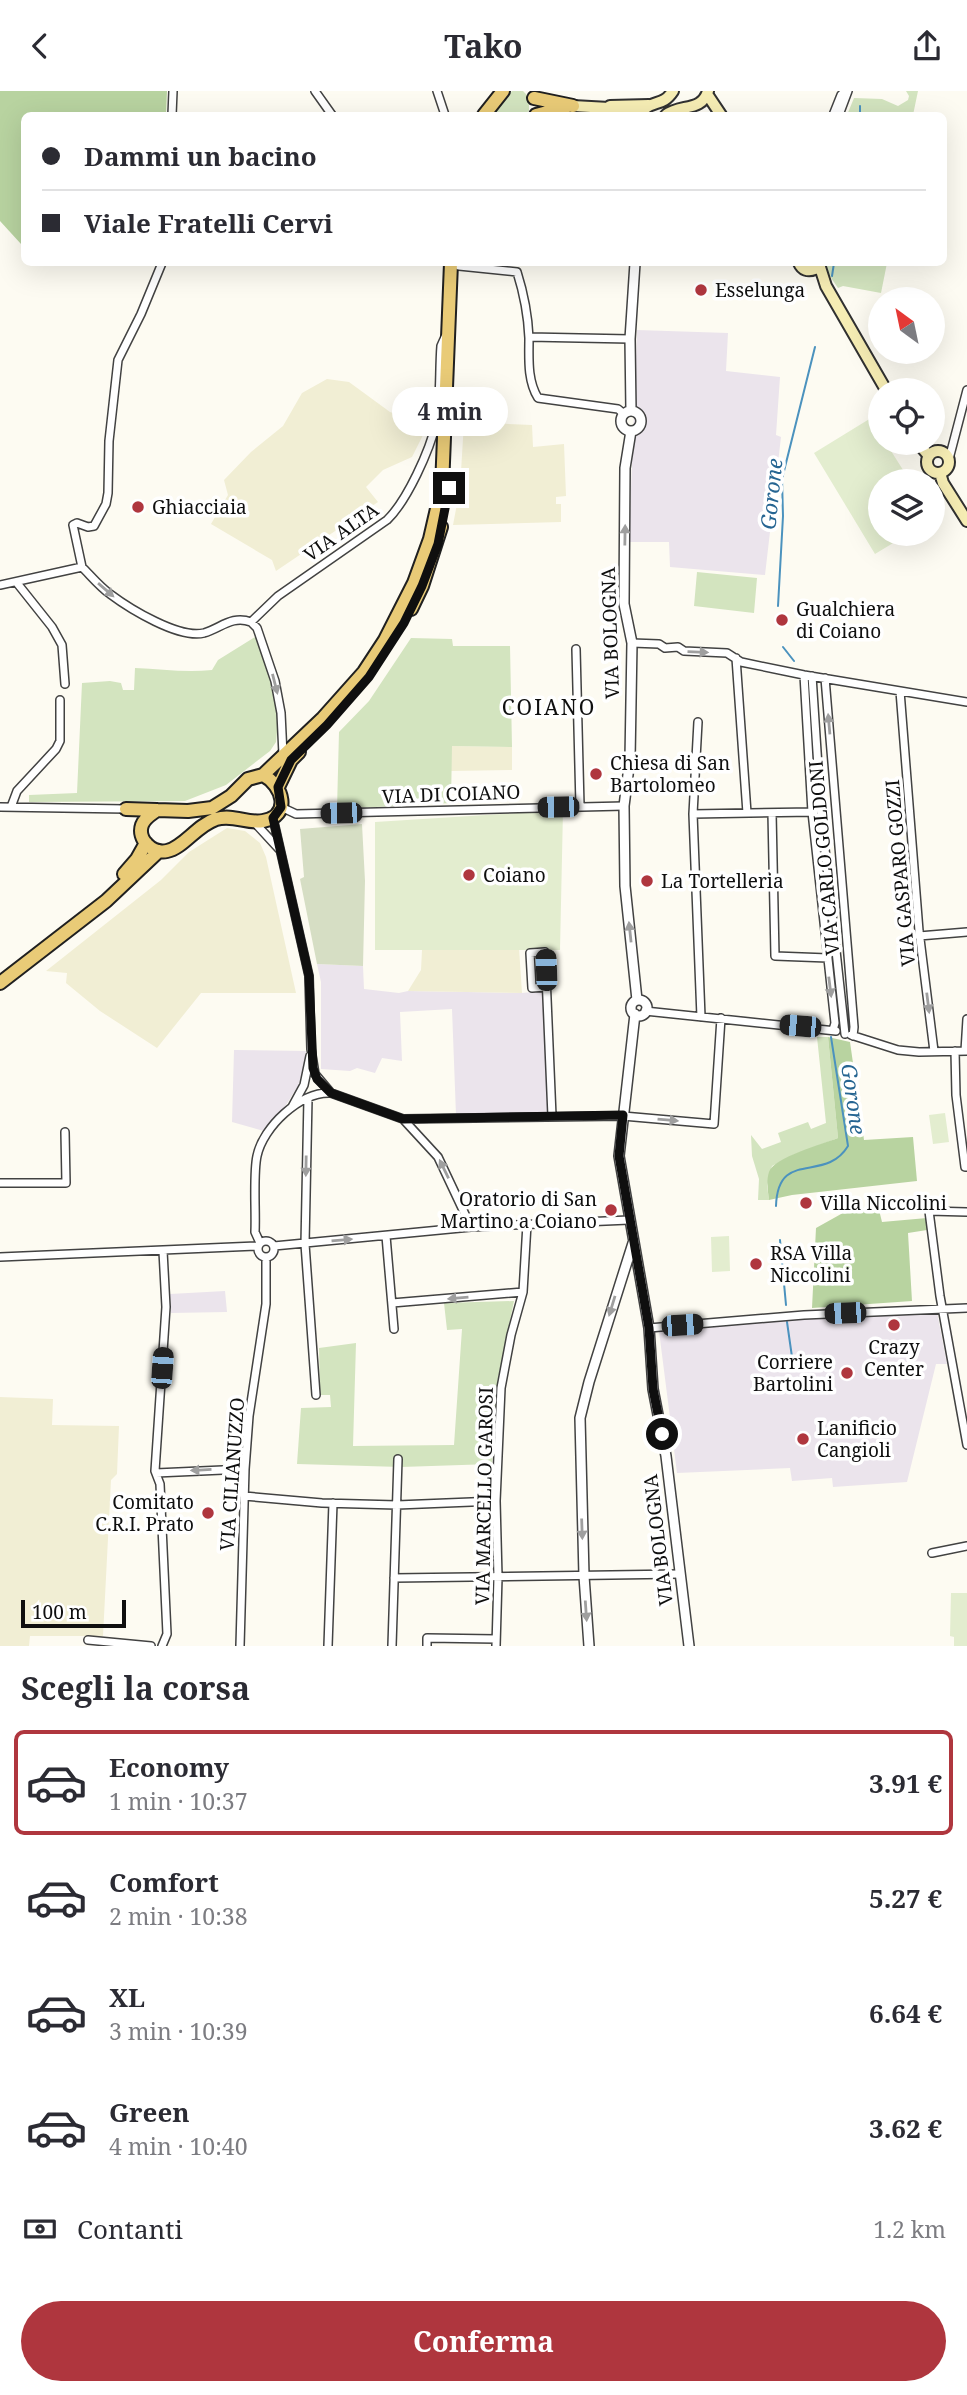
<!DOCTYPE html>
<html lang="it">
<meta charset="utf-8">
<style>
:root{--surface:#fff;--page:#f7f7f7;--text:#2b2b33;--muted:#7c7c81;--line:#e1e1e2;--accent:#af363e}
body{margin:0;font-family:"Noto Serif",serif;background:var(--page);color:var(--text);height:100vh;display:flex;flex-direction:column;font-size:26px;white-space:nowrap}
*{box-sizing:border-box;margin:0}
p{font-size:23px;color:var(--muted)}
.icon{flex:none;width:38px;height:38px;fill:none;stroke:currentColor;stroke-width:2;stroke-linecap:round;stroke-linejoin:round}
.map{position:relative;height:1555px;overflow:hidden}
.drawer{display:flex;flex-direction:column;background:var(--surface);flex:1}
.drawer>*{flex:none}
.top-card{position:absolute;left:21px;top:21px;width:926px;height:154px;border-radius:10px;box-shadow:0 7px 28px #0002;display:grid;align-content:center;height:154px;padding:0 21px;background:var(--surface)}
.needle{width:46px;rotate:327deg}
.buttons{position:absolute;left:868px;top:196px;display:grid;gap:14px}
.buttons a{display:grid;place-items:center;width:77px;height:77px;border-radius:50%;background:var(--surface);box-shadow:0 7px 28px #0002;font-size:35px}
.scale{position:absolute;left:21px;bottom:18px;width:105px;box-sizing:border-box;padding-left:7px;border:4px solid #0f0f0f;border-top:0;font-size:19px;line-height:24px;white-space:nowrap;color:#0f0f0f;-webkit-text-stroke:5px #fff;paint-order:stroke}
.end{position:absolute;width:32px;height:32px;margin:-16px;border:9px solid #0f0f0f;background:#fff;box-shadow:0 0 0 4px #fff}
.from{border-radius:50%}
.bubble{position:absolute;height:49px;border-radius:24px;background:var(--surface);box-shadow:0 7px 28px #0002;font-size:23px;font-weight:700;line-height:49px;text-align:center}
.car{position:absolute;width:21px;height:42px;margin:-21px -10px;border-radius:9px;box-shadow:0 0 5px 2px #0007;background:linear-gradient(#222 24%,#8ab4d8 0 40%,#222 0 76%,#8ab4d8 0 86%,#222 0)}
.top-card b{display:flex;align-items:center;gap:24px;height:66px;font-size:26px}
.top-card b+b{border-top:2px solid var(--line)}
.top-card i{width:18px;height:18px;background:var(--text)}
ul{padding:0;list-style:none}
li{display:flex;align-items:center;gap:21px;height:105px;margin:0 14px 10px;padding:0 7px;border:4px solid transparent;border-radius:10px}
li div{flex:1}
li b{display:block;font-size:26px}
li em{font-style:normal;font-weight:700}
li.on{border-color:var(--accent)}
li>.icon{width:63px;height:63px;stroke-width:1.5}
h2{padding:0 21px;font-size:32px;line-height:84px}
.pay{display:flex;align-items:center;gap:18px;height:77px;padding:0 21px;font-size:26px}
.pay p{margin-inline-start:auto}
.cta{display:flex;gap:14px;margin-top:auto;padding:14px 21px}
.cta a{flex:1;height:80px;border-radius:42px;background:var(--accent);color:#fff;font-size:28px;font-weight:700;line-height:80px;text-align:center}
header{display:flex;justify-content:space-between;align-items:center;height:91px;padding:0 21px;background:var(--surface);font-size:32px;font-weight:700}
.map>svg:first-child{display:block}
.industrial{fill:#ebe4ec}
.farmland{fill:#f1eed4}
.green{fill:#d3e4bf}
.forest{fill:#b8d3a0}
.cemetery{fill:#d6dec4}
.pitch{fill:#e3edcf}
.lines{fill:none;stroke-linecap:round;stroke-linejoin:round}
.stream{stroke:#4b92be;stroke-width:2}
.minor-casing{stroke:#424242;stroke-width:10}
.tertiary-casing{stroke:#424242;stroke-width:12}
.secondary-casing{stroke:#313131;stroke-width:14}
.primary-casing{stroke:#202020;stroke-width:16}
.minor{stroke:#fff;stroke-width:7}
.tertiary{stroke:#fff;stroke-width:9}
.secondary{stroke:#f6edb4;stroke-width:10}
.primary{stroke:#e9cb77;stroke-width:12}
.oneway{fill:#9f9f9f}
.route{stroke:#0f0f0f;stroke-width:9}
.poi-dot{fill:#af363e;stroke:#fff;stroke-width:2.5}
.labels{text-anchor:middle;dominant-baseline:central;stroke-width:7;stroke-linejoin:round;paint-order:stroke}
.poi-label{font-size:19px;fill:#0f0f0f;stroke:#fff;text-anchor:start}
.street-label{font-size:19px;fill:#0f0f0f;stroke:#fff}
.water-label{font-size:21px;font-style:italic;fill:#266592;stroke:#fff}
.neighbourhood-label{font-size:21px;letter-spacing:2px;fill:#0f0f0f;stroke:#fff}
</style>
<header><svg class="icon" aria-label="back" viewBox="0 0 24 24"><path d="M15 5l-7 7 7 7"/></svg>Tako<svg class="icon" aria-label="share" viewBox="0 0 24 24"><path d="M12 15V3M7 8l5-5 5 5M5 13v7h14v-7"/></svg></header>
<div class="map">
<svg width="967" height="1555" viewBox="0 0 967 1555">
<rect width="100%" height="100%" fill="#fdfbf2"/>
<path class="industrial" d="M637 239 728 242 726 280 780 286 776 344 781 346 765 484 670 476 669 451H629Z
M317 873 363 875 364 898 399 902 408 900 522 902 543 900 548 1022 456 1024 452 918 400 921 402 970 382 967 375 982 357 977 350 980 321 978V891Z
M234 959 306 960 303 981 298 995 286 1014 264 1040 232 1031Z
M225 1200 227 1221 171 1222 170 1203Z
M937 1221 947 1273H936L907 1391 833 1396 832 1387 792 1390 790 1377 677 1382 659 1240 827 1226Z"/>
<path class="farmland" d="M327 288 349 291 390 321 423 332 425 340 412 366 383 379 366 396 378 411 276 480 272 469 211 433 228 404 224 389 251 361 283 335 302 302Z
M464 331 532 334 533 356 564 353 566 405 556 406V413H561V431L453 434 460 397Z
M451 655 512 656V679L451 680Z
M227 737 245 740 260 752 266 766 296 902H201L157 957 100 920 66 892 67 882 46 880 161 789 189 761Z
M519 857 522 902 408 900 421 879 422 859Z
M0 1306 53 1308 52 1334 119 1335 117 1383 111 1389 103 1545H30L29 1555H0Z"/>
<path class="green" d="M512 0H523L529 6V20L522 24H490Z
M906 0H918L913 24H847L854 7 882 8 898 15 908 9 909 5Z
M826 172H887L881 202 843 195 838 197 825 178Z
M697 481 757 487 754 522 694 515Z
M255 546H257C268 578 279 607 279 640L277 641 276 651 270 660 226 694 185 710 29 711V704L77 702 82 592 110 590 121 592 123 599H134L135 577C161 578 186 582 212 579L218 569Z
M411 547 452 548 453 555H510L512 656 452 655 451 712 337 718 339 641 369 610Z
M817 946H828L838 1047 793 1064 772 1075 767 1095 769 1109H758L759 1088 752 1065 751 1044 762 1058 781 1051 778 1042 808 1031 811 1038 826 1032Z
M514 1210 497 1292 492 1373 401 1376 297 1373 301 1317 331 1316 330 1304H320L319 1257 356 1252 353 1355 454 1354 462 1238 447 1239 444 1212Z"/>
<path class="forest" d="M0 0H167L166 24H24V153H21L0 130Z
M828 946 850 951 864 1049 913 1046 917 1090 792 1104 769 1109C768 1100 766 1090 769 1081 774 1066 823 1053 838 1047Z
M878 1115 882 1131 927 1127V1139L908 1142 912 1210 812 1217 816 1137 850 1118Z"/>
<path class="cemetery" d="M362 733 365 790 363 875 317 873 300 788 304 786 300 738Z"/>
<path class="pitch" d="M871 327 880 342V352H886L910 390H880V443H908L875 463 814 362Z
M563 719 560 859H375V731Z
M945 1022 949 1051 933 1053 929 1024Z
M729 1145 730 1180 712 1181 711 1146Z
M951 1502H967V1555H954V1546L950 1545Z"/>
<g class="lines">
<path class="stream" d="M860 24V15
M832 185 834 172
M778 515 783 425 782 388 815 256
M783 556 794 570
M776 1115C778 1057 825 1093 848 1055L831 946
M780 1149 786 1214
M787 1231 792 1266"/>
<defs>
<path id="minor" d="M315 0 332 24
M437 0 445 24
M172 24 173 0
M833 24 841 4 845 0
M839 24 848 0
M459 175 517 181C524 203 528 224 529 247 529 267 527 289 538 307L618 318 624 323
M529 246 630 248
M949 368 967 299
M82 476 73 434 77 432 88 436 94 435 106 413 108 402 109 350 118 269 141 223 162 172
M17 492 52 536 62 554 65 593
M0 494 82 476C91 485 100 496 110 503 130 518 179 548 204 542 221 537 232 524 251 531L257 537 275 590 281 622 283 664
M251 531 278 505 387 429C407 410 430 359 436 332 441 308 439 280 441 255L445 246
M632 552 659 553 665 557 678 556 684 560 727 562 741 571 804 584 967 611
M576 558 580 715
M736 567 747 722
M804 584 812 721 835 932 833 939
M812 585 821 721 845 943
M825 587 854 936 853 945
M900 600 919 840 934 960
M0 716 126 718
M11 716 17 700 56 658 60 650V609
M281 716 296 723 624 715
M772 722 775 865 828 867
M693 723 698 631
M273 727 309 885 311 958 315 983 331 1002 403 1028 438 1066 471 1136
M254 731 279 758
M919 845 967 841
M546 896 532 897 530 862 545 861 552 1025
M645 920 836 940
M701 926 693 723 814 721
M851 944 898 959 919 961 967 960
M955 960 956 1004 965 1076H967
M965 960 967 928
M308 1007 305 1153 316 1304
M292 1016 304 994 310 965
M403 1028 623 1025 714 1033 721 927
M0 1092H66L65 1041
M967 1121 929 1120 940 1205 967 1354
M386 1145 394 1238
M258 1158a8 8 0 1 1 16 0a8 8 0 1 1-16 0Z
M260 1152 255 1141C256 1121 253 1083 257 1065 263 1036 300 1001 330 1002
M274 1155 471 1136 629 1129
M0 1166 258 1155
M392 1212 523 1201
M649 1237 804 1224 967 1217
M156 1382 245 1378
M244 1405 322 1412 397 1414 496 1410
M932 1462 967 1455
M394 1487 680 1483
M88 1549 151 1555
M162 1555 167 1543 160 1393 155 1380 166 1216 163 1160
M240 1555 245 1378 249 1325 266 1213V1166
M328 1555 333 1412
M392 1555 398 1368
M427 1555V1547L496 1548
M496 1555 498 1486 496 1410 501 1297 511 1244 523 1201 527 1133"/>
<path id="tertiary" d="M621 330a10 10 0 1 1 20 0a10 10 0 1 1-20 0Z
M631 320 630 248 635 172
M631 340 625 377 624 513 632 552 630 668 624 715 625 795 637 909
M631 917a8 8 0 1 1 16 0a8 8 0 1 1-16 0Z
M635 923 619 1065 649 1237 653 1298 666 1365 689 1555
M589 1555 584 1485 580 1327 589 1291 633 1152"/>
<path id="secondary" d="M707 3 721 24
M573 15 609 17 640 24
M610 15 649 14
M644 18C656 9 663 15 673 0
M666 24C680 13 702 21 708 0
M799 172C802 179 808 181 815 178L819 172
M819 173 826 195 886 299
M918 352 929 365
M927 371a11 11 0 1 1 22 0a11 11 0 1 1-22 0Z
M940 382 943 392 967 430"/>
<path id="primary" d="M534 7 573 15
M484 24 503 0
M536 24 566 16
M411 518 422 495 441 436
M278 696 291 669 299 661
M126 718 188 720 212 717 231 705 248 688 263 684 323 627 364 581 385 549 414 492 430 448 442 396 451 172
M157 719C152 723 145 726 142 734 137 748 152 763 167 760 183 757 197 734 216 728 234 723 247 733 263 730 292 725 283 694 263 684
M124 783 137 768 146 752
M0 892 106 810 159 760"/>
</defs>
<use href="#minor" class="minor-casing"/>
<use href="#tertiary" class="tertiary-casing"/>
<use href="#secondary" class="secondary-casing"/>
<use href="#primary" class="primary-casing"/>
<use href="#minor" class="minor"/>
<use href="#tertiary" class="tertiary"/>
<use href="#secondary" class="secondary"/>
<use href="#primary" class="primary"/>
</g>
<defs><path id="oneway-solid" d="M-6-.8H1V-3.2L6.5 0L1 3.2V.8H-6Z" transform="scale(1.75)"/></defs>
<g class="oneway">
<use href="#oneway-solid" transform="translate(625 444) rotate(-89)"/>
<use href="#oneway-solid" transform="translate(106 499) rotate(41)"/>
<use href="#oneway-solid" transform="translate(698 561) rotate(2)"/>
<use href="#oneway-solid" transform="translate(275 593) rotate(76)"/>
<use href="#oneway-solid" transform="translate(829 633) rotate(-95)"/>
<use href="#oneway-solid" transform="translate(630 841) rotate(-96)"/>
<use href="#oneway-solid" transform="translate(830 896) rotate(83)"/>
<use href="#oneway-solid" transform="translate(928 912) rotate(83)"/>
<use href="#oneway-solid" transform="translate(668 1029) rotate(5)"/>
<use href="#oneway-solid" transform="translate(306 1075) rotate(91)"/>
<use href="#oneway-solid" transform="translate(444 1078) rotate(-116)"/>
<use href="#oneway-solid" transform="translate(342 1149) rotate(-5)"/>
<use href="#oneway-solid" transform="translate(458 1207) rotate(175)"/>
<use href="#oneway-solid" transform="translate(612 1215) rotate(107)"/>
<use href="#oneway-solid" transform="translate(201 1379) rotate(177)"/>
<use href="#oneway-solid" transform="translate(582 1438) rotate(88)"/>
<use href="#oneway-solid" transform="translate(586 1520) rotate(86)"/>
</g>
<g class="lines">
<path class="route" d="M449 397 438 453 422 495 404 532 369 586 327 634 291 669 278 696 281 716 273 727 309 885 313 977 317 988 331 1002 403 1028 623 1024 619 1065 649 1237 653 1298 662 1343"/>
</g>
<g class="poi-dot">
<circle cx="701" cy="199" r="7"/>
<circle cx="138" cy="416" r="7"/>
<circle cx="782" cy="529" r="7"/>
<circle cx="596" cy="683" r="7"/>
<circle cx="469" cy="784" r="7"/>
<circle cx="647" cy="790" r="7"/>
<circle cx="806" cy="1112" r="7"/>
<circle cx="611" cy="1119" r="7"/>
<circle cx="756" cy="1173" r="7"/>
<circle cx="894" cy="1234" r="7"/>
<circle cx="847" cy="1282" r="7"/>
<circle cx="803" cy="1348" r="7"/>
<circle cx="208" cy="1422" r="7"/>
</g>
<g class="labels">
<g class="poi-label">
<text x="715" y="199">Esselunga</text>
<text x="152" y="416">Ghiacciaia</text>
<text x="796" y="518">Gualchiera<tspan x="796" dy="22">di Coiano</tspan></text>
<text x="610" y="672">Chiesa di San<tspan x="610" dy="22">Bartolomeo</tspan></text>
<text x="483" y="784">Coiano</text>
<text x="661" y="790">La Tortelleria</text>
<text x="597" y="1108" text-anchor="end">Oratorio di San<tspan x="597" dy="22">Martino a Coiano</tspan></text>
<text x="820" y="1112">Villa Niccolini</text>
<text x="770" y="1162">RSA Villa<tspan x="770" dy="22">Niccolini</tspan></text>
<text x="894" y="1256" text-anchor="middle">Crazy<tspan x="894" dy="22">Center</tspan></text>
<text x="833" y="1271" text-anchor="end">Corriere<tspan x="833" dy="22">Bartolini</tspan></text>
<text x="817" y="1337">Lanificio<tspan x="817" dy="22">Cangioli</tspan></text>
<text x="194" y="1411" text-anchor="end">Comitato<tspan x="194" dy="22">C.R.I. Prato</tspan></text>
</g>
<g class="street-label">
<text transform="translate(341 441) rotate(-35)">VIA ALTA</text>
<text transform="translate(610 542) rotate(-92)">VIA BOLOGNA</text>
<text transform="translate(451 703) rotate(-2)">VIA DI COIANO</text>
<text transform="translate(824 767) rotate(-95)">VIA CARLO GOLDONI</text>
<text transform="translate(900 782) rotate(-95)">VIA GASPARO GOZZI</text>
<text transform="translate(232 1383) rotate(-86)">VIA CILIANUZZO</text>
<text transform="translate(484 1405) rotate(-89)">VIA MARCELLO GAROSI</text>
<text transform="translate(658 1449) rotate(-97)">VIA BOLOGNA</text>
</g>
<g class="water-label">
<text transform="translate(771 403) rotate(-84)">Gorone</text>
<text transform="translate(854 1008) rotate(82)">Gorone</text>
</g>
<g class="neighbourhood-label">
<text x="549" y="616">COIANO</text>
</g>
</g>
</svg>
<div class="buttons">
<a><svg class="needle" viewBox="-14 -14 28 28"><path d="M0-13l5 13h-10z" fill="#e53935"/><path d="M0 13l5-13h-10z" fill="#7c7c81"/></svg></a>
<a><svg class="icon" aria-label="locate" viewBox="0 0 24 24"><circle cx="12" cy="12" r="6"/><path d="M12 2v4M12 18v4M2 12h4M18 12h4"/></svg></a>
<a><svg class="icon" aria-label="layers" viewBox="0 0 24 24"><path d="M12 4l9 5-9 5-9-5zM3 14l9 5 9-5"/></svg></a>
</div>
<div class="scale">100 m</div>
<i class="end from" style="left:662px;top:1343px"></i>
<i class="end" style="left:449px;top:397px"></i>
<div class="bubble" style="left:392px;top:296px;width:116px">4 min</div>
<i class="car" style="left:558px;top:716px;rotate:269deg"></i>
<i class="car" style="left:341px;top:722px;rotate:269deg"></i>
<i class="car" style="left:546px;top:879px;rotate:358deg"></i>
<i class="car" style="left:800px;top:935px;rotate:275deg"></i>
<i class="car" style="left:845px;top:1222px;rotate:268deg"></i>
<i class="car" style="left:682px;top:1234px;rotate:86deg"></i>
<i class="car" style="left:162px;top:1277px;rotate:4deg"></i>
<div class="top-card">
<b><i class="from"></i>Dammi un bacino</b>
<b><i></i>Viale Fratelli Cervi</b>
</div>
</div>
<section class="drawer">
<h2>Scegli la corsa</h2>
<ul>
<li class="on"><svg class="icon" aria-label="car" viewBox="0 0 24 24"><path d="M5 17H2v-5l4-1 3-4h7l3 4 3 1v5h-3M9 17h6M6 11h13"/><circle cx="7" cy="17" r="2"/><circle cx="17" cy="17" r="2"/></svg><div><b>Economy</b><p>1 min · 10:37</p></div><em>3.91 €</em></li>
<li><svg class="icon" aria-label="car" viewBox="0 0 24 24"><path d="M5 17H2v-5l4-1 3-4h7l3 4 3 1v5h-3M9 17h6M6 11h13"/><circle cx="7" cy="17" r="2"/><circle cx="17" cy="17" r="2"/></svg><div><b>Comfort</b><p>2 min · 10:38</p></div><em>5.27 €</em></li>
<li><svg class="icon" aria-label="car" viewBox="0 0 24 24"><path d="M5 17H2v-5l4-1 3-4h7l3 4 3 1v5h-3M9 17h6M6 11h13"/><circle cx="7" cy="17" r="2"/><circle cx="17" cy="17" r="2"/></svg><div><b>XL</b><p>3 min · 10:39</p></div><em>6.64 €</em></li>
<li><svg class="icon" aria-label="car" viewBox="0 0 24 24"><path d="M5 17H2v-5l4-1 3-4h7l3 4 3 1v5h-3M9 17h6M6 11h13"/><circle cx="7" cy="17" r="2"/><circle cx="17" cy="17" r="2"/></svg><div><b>Green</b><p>4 min · 10:40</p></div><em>3.62 €</em></li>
</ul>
<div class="pay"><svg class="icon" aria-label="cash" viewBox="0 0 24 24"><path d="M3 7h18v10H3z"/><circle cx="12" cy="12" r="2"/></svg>Contanti<p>1.2 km</p></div>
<div class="cta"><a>Conferma</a></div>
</section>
